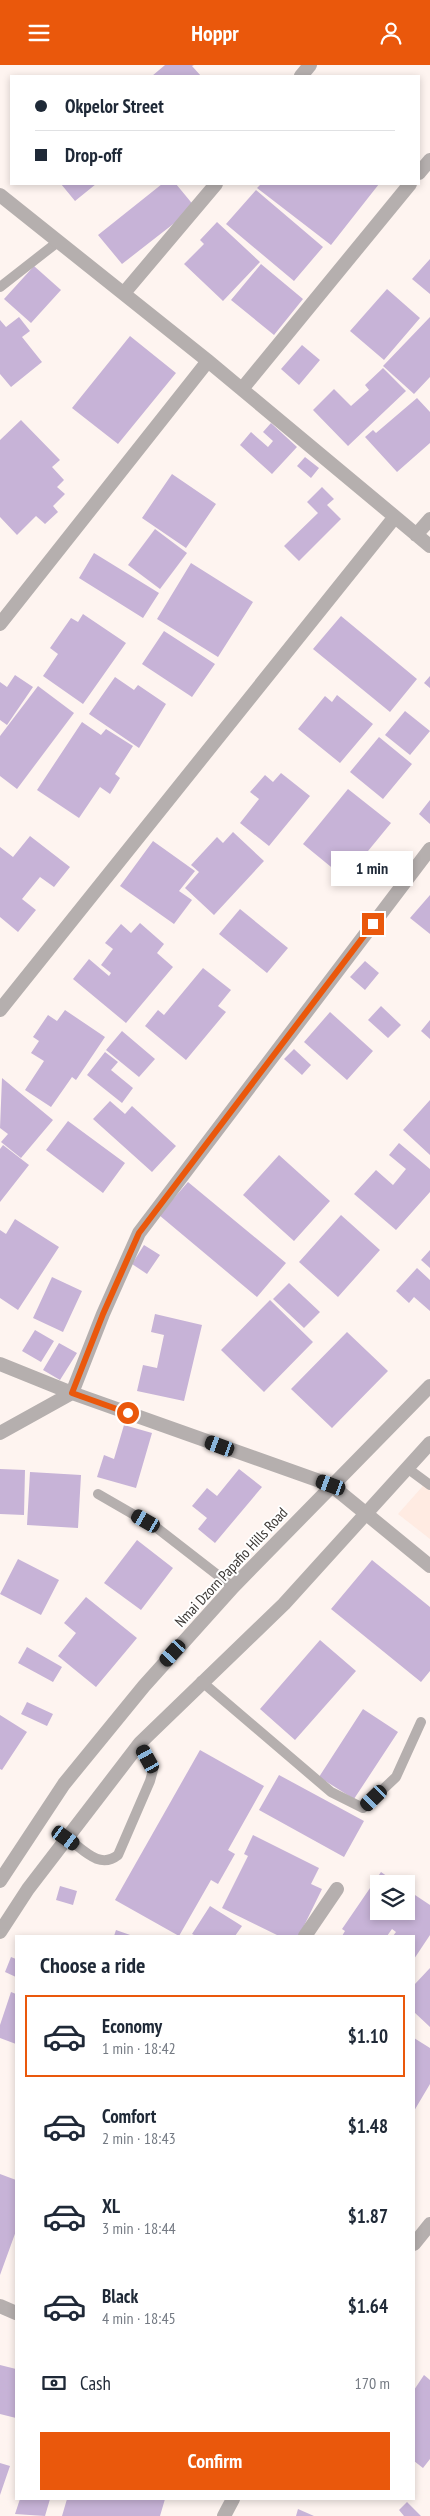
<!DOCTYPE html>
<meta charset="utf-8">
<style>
:root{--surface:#fff;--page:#f6f6f7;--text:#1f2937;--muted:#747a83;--line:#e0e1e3;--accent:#ea580c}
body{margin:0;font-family:"PT Sans Narrow",sans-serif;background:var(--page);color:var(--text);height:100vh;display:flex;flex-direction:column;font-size:19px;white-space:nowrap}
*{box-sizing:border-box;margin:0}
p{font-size:16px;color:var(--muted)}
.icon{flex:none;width:28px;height:28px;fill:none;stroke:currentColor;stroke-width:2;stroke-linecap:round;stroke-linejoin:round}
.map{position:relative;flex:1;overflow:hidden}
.details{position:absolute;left:15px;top:1870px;width:400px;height:565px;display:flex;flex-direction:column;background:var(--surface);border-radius:0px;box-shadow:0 2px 8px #0003}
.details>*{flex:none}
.top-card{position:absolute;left:10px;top:10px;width:410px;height:110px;border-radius:0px;box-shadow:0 2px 8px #0003;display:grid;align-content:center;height:110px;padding:0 25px;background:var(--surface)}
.controls{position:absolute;left:370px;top:1810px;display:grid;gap:10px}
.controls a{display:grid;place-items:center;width:45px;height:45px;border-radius:0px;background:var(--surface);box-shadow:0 2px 8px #0003;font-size:25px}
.end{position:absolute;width:22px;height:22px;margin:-11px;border:6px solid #ea580c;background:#fff;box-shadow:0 0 0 2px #fff}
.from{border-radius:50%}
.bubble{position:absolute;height:35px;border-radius:0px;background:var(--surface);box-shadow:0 2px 8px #0003;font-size:16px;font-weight:600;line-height:35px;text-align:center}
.car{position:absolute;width:15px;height:30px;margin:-15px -8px;border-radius:6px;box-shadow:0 0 4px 1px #0007;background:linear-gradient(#222 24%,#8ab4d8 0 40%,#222 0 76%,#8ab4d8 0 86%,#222 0)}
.top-card b{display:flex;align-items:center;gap:18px;height:48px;font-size:19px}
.top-card b+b{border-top:1px solid var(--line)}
.top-card i{width:12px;height:12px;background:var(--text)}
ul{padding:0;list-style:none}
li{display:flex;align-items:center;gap:15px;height:82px;margin:0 10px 8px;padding:0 15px;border:2px solid transparent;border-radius:0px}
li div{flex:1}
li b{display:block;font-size:19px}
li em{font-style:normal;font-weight:600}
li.current{border-color:var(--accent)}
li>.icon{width:45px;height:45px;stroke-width:1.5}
h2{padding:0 25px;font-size:22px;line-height:60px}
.pay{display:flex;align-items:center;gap:12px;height:55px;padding:0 25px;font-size:19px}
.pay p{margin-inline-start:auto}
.cta{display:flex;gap:10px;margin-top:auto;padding:10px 25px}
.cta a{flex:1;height:58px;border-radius:0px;background:var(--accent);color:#fff;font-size:20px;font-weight:600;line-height:58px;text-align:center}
header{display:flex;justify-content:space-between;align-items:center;height:65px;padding:0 25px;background:var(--accent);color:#fff;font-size:22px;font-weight:600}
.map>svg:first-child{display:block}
.built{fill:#ffebe2}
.building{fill:#c7b3d7}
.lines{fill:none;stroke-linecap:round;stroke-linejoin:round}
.service{stroke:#b5afae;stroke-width:10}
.minor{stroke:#b5afae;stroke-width:14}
.tertiary{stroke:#b5afae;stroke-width:14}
.route{stroke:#ea580c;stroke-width:6}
.labels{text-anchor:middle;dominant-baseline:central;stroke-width:4;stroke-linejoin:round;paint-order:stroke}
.street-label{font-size:15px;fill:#3c3835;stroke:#fff}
</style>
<header><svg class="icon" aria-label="menu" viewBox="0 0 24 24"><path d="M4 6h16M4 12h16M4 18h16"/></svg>Hoppr<svg class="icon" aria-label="person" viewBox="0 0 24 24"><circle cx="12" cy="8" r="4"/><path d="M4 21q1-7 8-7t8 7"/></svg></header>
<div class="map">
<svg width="430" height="2451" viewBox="0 0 430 2451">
<rect width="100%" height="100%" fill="#fef4f0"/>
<path class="built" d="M430 1413V1474L398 1449Z"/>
<path class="building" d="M165 0H194L192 1 201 11H152Z
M61 119H96L75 136Z
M162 119H176L195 142 122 199 98 170Z
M261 119H379L331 180 257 123Z
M256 125 323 182 294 216 226 159Z
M217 157 260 197 223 236 184 199 204 179 200 175Z
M430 194V229L412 214Z
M261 199 303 234 274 270 231 235Z
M34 201 61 225 31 258 4 234Z
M387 224 420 253 384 295 350 266Z
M19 252 30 266 22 272 42 297 11 322 0 309V255L6 262Z
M430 252V312L414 329 383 301Z
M130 271 176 308 118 379 72 343Z
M302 280 320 295 299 320 281 304Z
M383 303 406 326 348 381 313 345 334 324 351 341 369 325 365 320Z
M417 333 430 347V378L397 407 365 372 373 365 376 368Z
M21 355 60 395 52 402 64 415 57 422 65 429 53 441 58 447 45 459 36 451 17 470 0 452V375Z
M271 358 297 382 272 409 240 380 251 367 268 382 273 376 263 367Z
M305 392 319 403 311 413 297 401Z
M172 409 216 439 186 483 142 453Z
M322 422 334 434 327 440 341 454 299 496 284 481 318 448 307 437Z
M155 464 187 488 160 524 128 500Z
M94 488 159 528 143 553 79 513Z
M191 498 253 537 218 592 157 554Z
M83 549 126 578 83 639 43 611 58 589 50 583 71 553 78 557Z
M341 551 417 614 390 647 313 584Z
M164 566 215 599 192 632 142 599Z
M15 610 33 622 7 660 0 655V617L7 622Z
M430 611V623L424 618Z
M115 612 134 625 138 620 166 639 139 683 89 649Z
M38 621 74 648 17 724 0 711V671Z
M337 630 373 659 340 698 298 664 325 631 332 637Z
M405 646 430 666 410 690 385 670Z
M82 657 101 670 106 664 133 681 115 709 120 713 110 729 100 722 79 753 37 725Z
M379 672 412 699 383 734 350 707Z
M281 708 310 731 269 781 240 758 259 734 250 727 265 710 273 717Z
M348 724 391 758 359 797 350 789 336 806 303 779Z
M430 735V759L419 749Z
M233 767 264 796 214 850 185 823 199 807 191 800 217 772 223 778Z
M30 771 70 802 54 822 40 812 22 834 36 845 18 867 0 852V782L13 792Z
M153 776 195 806 179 826 192 835 174 859 120 821Z
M430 830V869L410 853Z
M240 844 288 883 267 908 219 869Z
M140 858 164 879 157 888 173 902 126 958 73 914 89 894 109 911 111 908 101 900 113 884 105 878 121 859 131 868Z
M365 896 379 908 365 925 350 912Z
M203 903 231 925 218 941 226 947 186 995 145 961 158 945 164 950Z
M381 941 401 960 388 973 368 955Z
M65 945 105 972 76 1015 72 1012 51 1042 25 1025 44 996 31 988 39 976 33 972 48 950 57 956Z
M330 947 373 986 347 1015 304 977Z
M430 955V974L421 966Z
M122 966 155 994 139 1012 106 985Z
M294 984 311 1000 302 1010 284 994Z
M105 987 118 997 111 1005 133 1023 122 1038 87 1010Z
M2 1013 53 1055 21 1093 1 1077 8 1069 0 1063Z
M430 1035V1090L403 1065Z
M110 1036 125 1049 132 1041 176 1081 152 1107 93 1054Z
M68 1056 125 1098 103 1128 46 1085Z
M399 1078 430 1104V1127L396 1165 354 1129 376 1105 393 1120 406 1104 389 1090Z
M3 1080 29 1100 0 1137V1084Z
M279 1090 330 1136 294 1176 243 1130Z
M188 1117 286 1198 257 1232 159 1150Z
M341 1150 380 1185 338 1232 299 1197Z
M15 1154 59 1182 18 1245 0 1233V1165L6 1169Z
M144 1180 160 1190 147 1209 132 1199Z
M430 1185V1203L421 1195Z
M417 1203 430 1215V1246L414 1232 409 1238 396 1226Z
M52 1212 82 1226 63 1267 33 1253Z
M289 1218 320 1247 304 1263 273 1234Z
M270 1235 313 1277 264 1327 221 1285Z
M155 1249 202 1260 184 1336 137 1326 143 1300 157 1303 164 1270 151 1267Z
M35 1265 54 1276 41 1297 22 1286Z
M347 1267 388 1306 332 1363 291 1324Z
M59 1278 77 1288 60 1315 43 1305Z
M124 1360 152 1368 136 1423 97 1412 104 1390 114 1394Z
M0 1404 25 1405 24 1450 0 1449Z
M239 1404 262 1422 215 1478 198 1464 207 1453 192 1441 207 1423 217 1431Z
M30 1407 81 1410 78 1463 27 1460Z
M137 1475 173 1503 141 1545 104 1518Z
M18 1494 59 1515 41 1550 0 1529Z
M372 1495 430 1542V1606L421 1617 331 1544Z
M86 1532 137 1573 96 1622 58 1591 76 1568 64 1558Z
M320 1575 356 1606 295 1675 260 1644Z
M27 1582 62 1602 53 1617 18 1598Z
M27 1637 53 1649 47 1661 21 1649Z
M363 1644 398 1667 354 1734 319 1712Z
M0 1650 27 1667 2 1705 0 1704Z
M200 1685 264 1721 228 1785 235 1789 218 1819 211 1815 179 1871 115 1835Z
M279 1710 364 1756 344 1792 259 1745Z
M253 1770 319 1803 311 1819 322 1824 299 1871H279L222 1843 248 1791 244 1789Z
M381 1807 398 1819H379V1846H406V1824L430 1840V1870L414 1894V1871H393L396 1867 392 1864 387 1871H342L345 1866 342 1864Z
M60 1821 77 1826 73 1840 56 1835Z
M210 1841 242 1861 235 1871H196L192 1869Z
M116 1865 133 1871H114Z
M11 1892 16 1894V1912L5 1907Z
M430 1903V1962L414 1947V1920Z
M11 1927 16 1929V1979L0 1973V1960Z
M414 1973 430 1983V2019L414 2046Z
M0 2109 16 2115V2166L0 2210Z
M0 2300 16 2304V2353L0 2349Z
M424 2310 430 2315V2394L423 2403 414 2396V2325Z
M0 2398 10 2401 0 2430Z
M20 2434H50L45 2451 15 2449Z
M67 2434H165L160 2451H62Z
M407 2437 421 2451H404L399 2445Z
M298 2444 314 2451H296Z"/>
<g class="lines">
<path class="service" d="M0 222 59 176
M407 1403 430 1420
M98 1429 157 1463 233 1522
M201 1616 331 1727 363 1743 396 1712 421 1657
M67 1773C83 1784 99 1805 118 1790L150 1716 153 1705 140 1678"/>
<path class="minor" d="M301 11 310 0
M419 108 430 95
M0 130 208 296 430 481
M124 228 216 119
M242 324 410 119
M416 470 430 454
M0 559 208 296
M0 945 394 453
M0 1299 72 1328 331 1420 430 1501
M0 1368 72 1328 103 1249 139 1168 430 784
M305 1871 337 1824
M414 2179 430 2159
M0 2241 16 2248
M224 2451 233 2434"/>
<path class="tertiary" d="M0 1816 64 1719 144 1621 233 1522 430 1321
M0 1867 28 1824 140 1678 284 1539 430 1378"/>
</g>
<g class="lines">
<path class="route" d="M128 1348 72 1328 103 1249 139 1168 373 859"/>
</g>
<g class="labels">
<g class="street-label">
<text transform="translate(231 1502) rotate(-47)">Nmai Dzorn Papafio Hills Road</text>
</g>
</g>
</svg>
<div class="controls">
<a><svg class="icon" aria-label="layers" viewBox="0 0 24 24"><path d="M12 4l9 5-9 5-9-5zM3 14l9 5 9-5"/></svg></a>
</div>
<i class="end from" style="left:128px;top:1348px"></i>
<i class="end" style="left:373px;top:859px"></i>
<div class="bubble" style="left:331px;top:786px;width:82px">1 min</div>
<i class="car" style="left:220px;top:1381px;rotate:290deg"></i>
<i class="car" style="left:331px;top:1420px;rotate:290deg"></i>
<i class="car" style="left:146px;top:1456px;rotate:300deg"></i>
<i class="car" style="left:173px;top:1588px;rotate:222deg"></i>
<i class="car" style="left:148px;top:1694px;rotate:331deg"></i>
<i class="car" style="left:374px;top:1733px;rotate:226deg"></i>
<i class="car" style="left:66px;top:1773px;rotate:126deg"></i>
<div class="top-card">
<b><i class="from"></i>Okpelor Street</b>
<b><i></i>Drop-off</b>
</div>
<section class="details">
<h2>Choose a ride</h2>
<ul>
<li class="current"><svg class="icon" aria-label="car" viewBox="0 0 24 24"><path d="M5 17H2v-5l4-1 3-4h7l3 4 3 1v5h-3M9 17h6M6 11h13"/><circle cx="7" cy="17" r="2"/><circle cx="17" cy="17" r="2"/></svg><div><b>Economy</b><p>1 min · 18:42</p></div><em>$1.10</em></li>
<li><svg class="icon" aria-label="car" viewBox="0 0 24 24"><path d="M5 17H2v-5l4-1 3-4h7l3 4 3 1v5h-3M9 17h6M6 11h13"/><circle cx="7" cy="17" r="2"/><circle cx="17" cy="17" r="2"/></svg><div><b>Comfort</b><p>2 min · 18:43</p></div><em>$1.48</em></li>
<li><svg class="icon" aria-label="car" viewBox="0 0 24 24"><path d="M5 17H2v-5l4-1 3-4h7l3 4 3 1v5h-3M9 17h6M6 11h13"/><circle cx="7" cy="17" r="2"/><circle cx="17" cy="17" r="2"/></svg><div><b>XL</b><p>3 min · 18:44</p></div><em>$1.87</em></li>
<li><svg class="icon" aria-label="car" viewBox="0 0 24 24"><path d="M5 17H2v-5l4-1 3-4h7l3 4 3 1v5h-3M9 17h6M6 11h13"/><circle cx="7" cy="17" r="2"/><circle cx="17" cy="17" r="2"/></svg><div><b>Black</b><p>4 min · 18:45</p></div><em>$1.64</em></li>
</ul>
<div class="pay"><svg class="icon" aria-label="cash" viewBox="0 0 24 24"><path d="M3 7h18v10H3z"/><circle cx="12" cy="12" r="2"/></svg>Cash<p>170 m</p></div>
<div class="cta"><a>Confirm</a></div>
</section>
</div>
